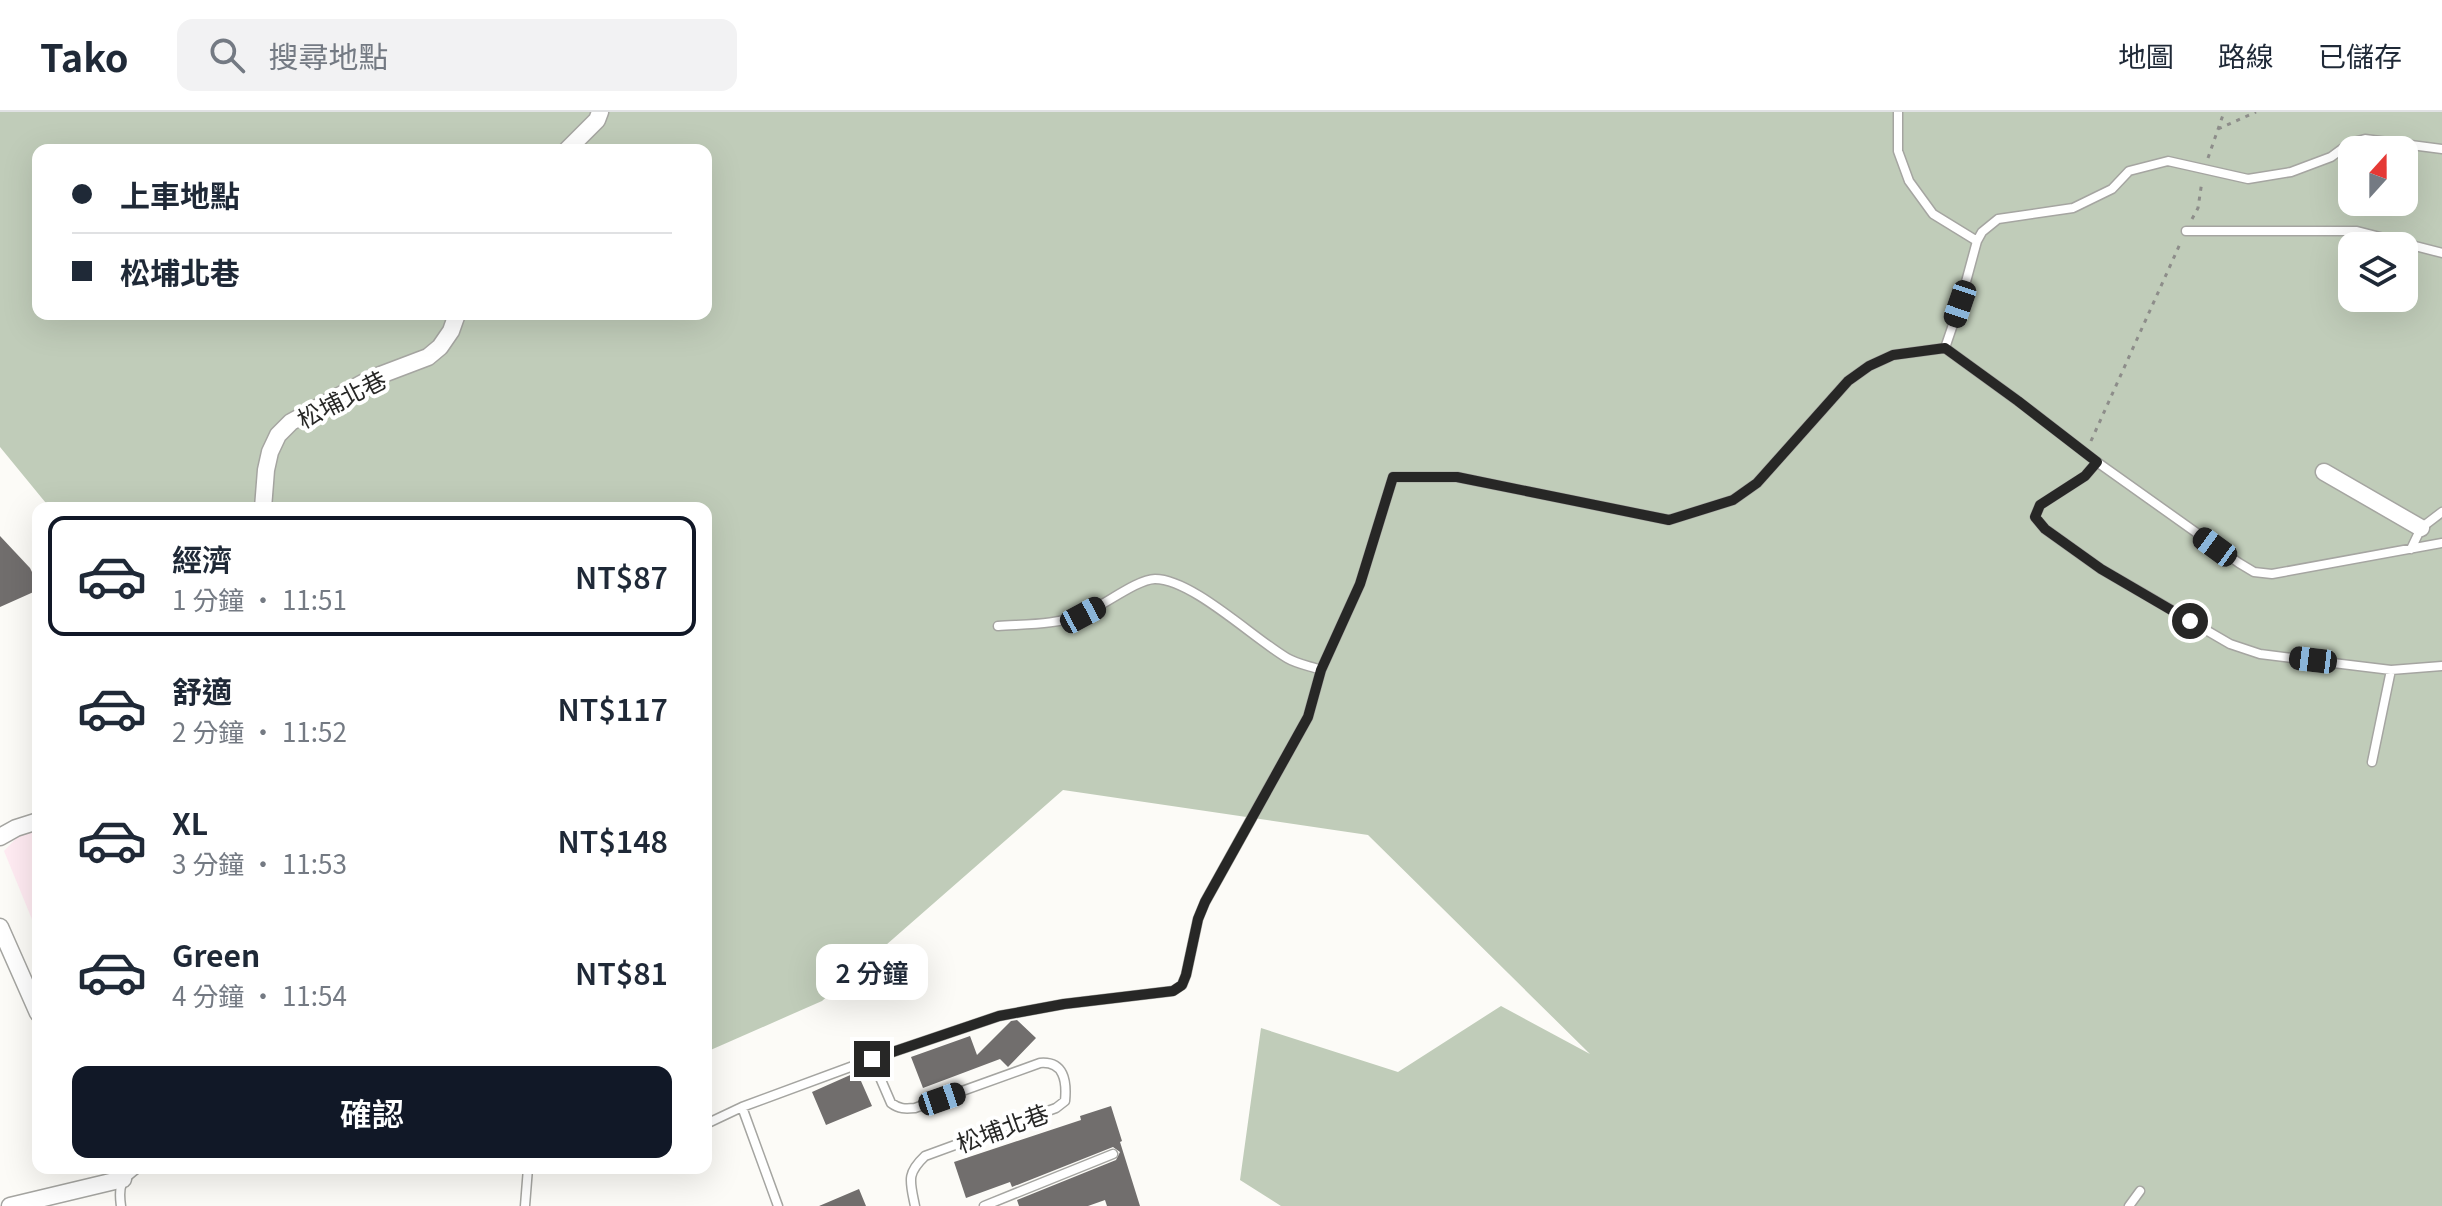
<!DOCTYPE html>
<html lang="zh-TW">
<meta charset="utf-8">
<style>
:root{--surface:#fff;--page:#f2f2f3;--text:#1f2937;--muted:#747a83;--line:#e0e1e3;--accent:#111827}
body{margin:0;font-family:Georgia,"Noto Sans TC",serif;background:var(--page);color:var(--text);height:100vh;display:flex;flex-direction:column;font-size:30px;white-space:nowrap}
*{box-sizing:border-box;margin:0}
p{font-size:26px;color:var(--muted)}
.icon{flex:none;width:44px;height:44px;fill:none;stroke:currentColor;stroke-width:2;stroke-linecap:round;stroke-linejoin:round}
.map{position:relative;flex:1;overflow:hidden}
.panel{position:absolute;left:32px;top:390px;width:680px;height:672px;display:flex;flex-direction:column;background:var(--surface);border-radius:16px;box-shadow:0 8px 32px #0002}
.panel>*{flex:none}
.hud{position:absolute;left:32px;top:32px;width:680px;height:176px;border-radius:16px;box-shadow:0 8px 32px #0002;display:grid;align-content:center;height:176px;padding:0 40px;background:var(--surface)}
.needle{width:52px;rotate:21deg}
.tools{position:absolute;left:2338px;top:24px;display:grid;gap:16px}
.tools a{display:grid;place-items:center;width:80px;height:80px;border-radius:16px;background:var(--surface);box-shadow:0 8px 32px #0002;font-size:40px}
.end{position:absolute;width:36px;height:36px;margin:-18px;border:10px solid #272726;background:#fff;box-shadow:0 0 0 4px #fff}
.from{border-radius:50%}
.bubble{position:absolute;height:56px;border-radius:16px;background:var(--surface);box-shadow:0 8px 32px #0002;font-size:26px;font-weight:600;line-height:56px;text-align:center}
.car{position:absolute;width:24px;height:48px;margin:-24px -12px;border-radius:10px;box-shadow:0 0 6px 2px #0007;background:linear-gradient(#222 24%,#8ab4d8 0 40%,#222 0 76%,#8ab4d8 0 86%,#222 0)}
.hud b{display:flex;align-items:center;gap:28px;height:76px;font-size:30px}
.hud b+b{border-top:2px solid var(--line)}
.hud i{width:20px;height:20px;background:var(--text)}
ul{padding:14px 0 0;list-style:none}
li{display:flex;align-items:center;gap:24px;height:120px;margin:0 16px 12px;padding:0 24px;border:4px solid transparent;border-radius:16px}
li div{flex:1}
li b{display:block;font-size:30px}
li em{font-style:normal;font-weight:600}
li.active{border-color:var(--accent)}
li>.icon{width:72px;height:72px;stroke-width:1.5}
.button{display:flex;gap:16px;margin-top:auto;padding:16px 40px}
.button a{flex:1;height:92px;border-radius:16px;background:var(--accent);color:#fff;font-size:32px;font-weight:600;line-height:92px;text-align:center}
header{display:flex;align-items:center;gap:48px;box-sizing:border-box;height:112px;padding:0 40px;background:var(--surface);border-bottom:2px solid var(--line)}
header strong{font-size:38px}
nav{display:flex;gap:44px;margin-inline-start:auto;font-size:28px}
.search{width:560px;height:72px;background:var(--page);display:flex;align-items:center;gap:20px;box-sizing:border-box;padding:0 28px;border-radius:16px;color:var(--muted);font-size:30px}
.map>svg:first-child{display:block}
.education{fill:#ffebf2}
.green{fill:#c0ccb9;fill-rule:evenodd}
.building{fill:#716e6d}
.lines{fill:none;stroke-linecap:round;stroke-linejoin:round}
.lane-casing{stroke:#a5a5a1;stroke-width:11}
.street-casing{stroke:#a5a5a1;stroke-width:19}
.path{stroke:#8d8d8a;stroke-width:3;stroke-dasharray:4 6;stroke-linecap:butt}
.lane{stroke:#fff;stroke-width:8}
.street{stroke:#fff;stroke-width:16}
.route{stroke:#272726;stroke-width:10}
.labels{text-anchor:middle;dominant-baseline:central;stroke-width:8;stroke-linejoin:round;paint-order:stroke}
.street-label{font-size:24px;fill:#272726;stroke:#fff}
</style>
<header>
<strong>Tako</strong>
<div class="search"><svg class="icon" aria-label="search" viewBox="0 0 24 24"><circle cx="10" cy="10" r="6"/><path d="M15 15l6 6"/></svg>搜尋地點</div>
<nav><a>地圖</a><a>路線</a><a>已儲存</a></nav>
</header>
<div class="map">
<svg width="2442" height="1094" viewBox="0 0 2442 1094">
<rect width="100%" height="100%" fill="#fcfbf7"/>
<path class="education" d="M38 710V822L4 739 30 712Z"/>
<path class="green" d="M0 0H2442V1094H1281L1240 1068 1261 916 1398 960 1501 894 1590 942 1368 723 1063 678 822 889 706 940V396H50L0 335ZM38 38H706V202H38ZM2352 38H2404V90H2352ZM2352 134H2404V186H2352Z"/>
<path class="building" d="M0 424 30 456 38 472V478L0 495Z
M1017 908 1036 926 1008 955 1000 947 923 976 911 945 970 924 977 943 1011 909Z
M857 960 872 994 826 1013 812 980Z
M1111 994 1122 1029 1120 1030 1140 1094H1107L1105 1088 1088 1094H1019L1017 1088 1116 1048 1120 1040 1113 1035 1012 1075 1010 1070 966 1086 954 1050 1081 1008 1080 1004Z
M859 1077 866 1094H819Z"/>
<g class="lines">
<defs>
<path id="lane" d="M1898 0V39L1909 69 1933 102 1977 129
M2186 119H2357L2442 141
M1945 236 1960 192 1977 129 1982 120 1998 107 2073 96 2112 77 2129 59 2168 49 2248 67 2291 60 2331 45 2350 31 2365 27 2442 37
M2097 350 2085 364 2040 393 2035 405 2045 417 2101 457 2230 532 2260 542 2391 558 2442 554
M2411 437 2421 416 2442 400
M998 514C1026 512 1057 513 1083 502 1102 495 1137 467 1155 467 1192 467 1253 526 1287 546 1297 552 1310 554 1321 558
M2372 650 2391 558
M872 947 891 991C899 997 905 997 915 996L1040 951C1064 949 1067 969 1065 989L1056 996 925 1044C906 1062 910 1069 915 1094
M742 995 778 1094
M706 1012 742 995 872 947 999 904 1064 892 1173 879 1182 873 1186 863 1198 807 1205 790 1308 605 1321 558 1360 472 1393 365H1457L1669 408 1733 388 1757 371 1848 269 1869 254 1893 243 1945 236 2018 289 2097 350 2239 451 2254 460 2272 462 2442 431
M121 1094C118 1073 121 1068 138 1056
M525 1094 528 1056
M984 1094 1113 1042
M2129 1094 2140 1079"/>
<path id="street" d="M567 38 597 8 600 0
M2324 360 2421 416
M263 396 266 358 270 340 278 323 291 310 370 267 428 245 440 235 451 219 457 202
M0 725 16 716 38 709
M0 815 38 901
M10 1094 123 1067 117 1056"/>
</defs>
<use href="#lane" class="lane-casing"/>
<use href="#street" class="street-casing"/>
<path class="path" d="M2218 17 2256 0
M2208 46 2224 0
M2192 107 2198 96 2202 69
M2091 329 2180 132"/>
<use href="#lane" class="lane"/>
<use href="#street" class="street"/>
</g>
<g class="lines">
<path class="route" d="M872 947 999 904 1064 892 1173 879 1182 873 1186 863 1198 807 1205 790 1308 605 1321 558 1360 472 1393 365H1457L1669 408 1733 388 1757 371 1848 269 1869 254 1893 243 1945 236 2018 289 2097 350 2085 364 2040 393 2035 405 2045 417 2101 457 2190 509"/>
</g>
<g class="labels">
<g class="street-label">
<text transform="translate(341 286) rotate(-27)">松埔北巷</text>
<text transform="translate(1002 1015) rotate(-20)">松埔北巷</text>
</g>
</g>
</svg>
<div class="tools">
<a><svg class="needle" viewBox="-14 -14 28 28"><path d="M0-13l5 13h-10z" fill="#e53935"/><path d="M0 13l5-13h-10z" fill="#747a83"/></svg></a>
<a><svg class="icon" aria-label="layers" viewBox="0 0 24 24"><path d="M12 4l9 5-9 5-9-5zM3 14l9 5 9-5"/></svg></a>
</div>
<i class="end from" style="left:2190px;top:509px"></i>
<i class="end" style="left:872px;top:947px"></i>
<div class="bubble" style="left:816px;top:832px;width:112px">2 分鐘</div>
<i class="car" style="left:1960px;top:192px;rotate:199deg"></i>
<i class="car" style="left:2215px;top:435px;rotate:306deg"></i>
<i class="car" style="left:1083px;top:503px;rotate:62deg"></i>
<i class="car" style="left:2313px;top:548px;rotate:277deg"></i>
<i class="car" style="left:942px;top:987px;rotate:71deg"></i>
<div class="hud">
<b><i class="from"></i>上車地點</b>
<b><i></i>松埔北巷</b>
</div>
<section class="panel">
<ul>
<li class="active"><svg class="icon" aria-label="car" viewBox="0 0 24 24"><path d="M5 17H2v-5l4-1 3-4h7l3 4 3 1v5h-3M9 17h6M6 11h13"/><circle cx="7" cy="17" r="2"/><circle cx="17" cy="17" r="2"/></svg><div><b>經濟</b><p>1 分鐘 · 11:51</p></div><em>NT$87</em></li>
<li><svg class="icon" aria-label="car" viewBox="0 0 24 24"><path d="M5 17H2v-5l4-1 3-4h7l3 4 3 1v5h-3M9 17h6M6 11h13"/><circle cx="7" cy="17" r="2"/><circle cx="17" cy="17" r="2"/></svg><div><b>舒適</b><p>2 分鐘 · 11:52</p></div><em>NT$117</em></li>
<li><svg class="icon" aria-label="car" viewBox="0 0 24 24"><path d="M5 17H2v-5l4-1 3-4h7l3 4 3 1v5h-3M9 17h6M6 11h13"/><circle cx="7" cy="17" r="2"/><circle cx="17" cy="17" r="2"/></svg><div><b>XL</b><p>3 分鐘 · 11:53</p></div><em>NT$148</em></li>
<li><svg class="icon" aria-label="car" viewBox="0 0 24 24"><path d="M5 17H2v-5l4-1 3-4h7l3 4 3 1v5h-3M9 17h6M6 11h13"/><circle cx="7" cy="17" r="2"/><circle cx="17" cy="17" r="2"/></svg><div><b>Green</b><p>4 分鐘 · 11:54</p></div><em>NT$81</em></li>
</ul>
<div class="button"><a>確認</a></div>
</section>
</div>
